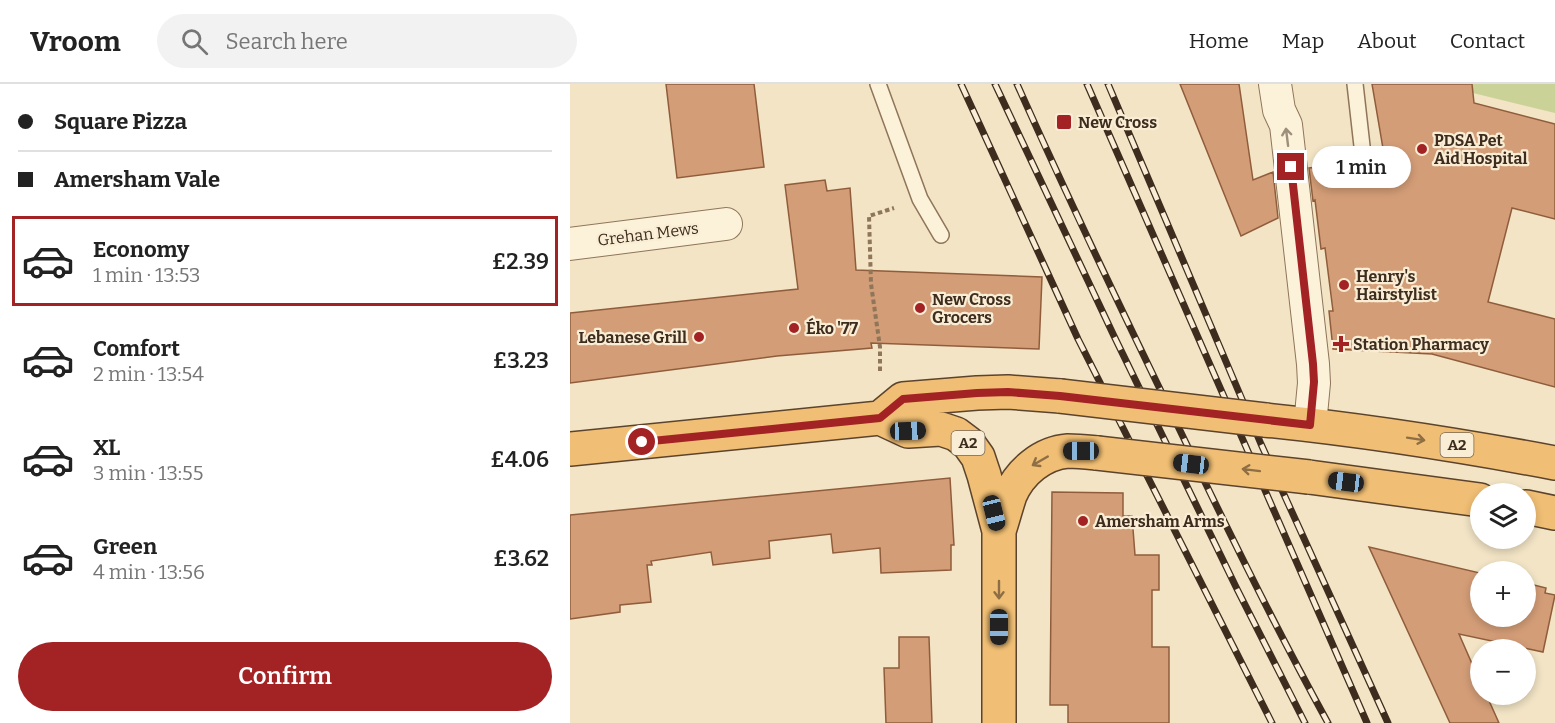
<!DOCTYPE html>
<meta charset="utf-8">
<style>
:root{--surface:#fff;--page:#f2f2f2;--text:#222;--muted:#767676;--line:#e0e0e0;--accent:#a32325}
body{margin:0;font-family:Bitter,serif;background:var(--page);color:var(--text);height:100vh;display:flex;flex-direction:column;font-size:22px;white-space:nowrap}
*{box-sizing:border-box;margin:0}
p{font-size:20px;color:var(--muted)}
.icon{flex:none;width:33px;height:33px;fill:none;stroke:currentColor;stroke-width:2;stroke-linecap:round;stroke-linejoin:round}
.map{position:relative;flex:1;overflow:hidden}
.drawer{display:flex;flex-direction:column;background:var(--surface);width:570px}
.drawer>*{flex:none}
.hud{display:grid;align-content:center;height:132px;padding:0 18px;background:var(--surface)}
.controls{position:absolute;left:900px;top:399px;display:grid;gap:12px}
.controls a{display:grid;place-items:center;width:66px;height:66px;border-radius:50%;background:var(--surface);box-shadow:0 3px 9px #0003;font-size:30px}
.end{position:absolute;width:27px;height:27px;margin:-14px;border:8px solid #a32325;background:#fff;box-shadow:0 0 0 3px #fff}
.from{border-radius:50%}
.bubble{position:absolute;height:42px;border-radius:21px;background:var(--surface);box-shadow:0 3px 9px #0003;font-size:20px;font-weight:600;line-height:42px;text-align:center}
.car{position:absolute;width:18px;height:36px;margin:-18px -9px;border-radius:8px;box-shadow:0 0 4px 2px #0007;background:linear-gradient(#222 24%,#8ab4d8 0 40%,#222 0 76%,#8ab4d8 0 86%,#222 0)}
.hud b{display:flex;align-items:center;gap:21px;height:57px;font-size:22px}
.hud b+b{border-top:2px solid var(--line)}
.hud i{width:15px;height:15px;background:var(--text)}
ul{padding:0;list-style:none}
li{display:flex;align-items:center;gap:18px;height:90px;margin:0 12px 9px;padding:0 6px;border:3px solid transparent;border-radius:0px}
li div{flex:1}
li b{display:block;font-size:22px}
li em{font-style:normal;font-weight:600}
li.current{border-color:var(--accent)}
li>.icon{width:54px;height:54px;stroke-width:1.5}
.action{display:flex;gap:12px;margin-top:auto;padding:12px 18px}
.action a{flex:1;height:69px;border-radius:36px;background:var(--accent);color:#fff;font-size:24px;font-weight:600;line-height:69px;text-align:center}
header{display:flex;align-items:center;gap:36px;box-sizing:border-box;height:84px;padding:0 30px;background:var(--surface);border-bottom:2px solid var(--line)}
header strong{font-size:28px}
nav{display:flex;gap:33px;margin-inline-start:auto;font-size:21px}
.search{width:420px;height:54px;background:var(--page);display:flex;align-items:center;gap:15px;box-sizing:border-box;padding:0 21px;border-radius:33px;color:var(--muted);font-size:22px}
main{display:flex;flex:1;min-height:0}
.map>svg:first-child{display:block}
.green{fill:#cbd297}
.building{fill:#d39d77;stroke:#905d3c;stroke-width:1.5}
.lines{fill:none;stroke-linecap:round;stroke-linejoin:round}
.service-casing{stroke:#8f7559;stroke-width:18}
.minor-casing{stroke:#8f7559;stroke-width:34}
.trunk-casing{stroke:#5c432d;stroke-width:36}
.path{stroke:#8f7559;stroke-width:4;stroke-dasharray:4.5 3;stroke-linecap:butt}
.service{stroke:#fcf1d9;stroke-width:15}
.minor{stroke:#fcf1d9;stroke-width:32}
.trunk{stroke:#f0be74;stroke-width:33}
.rail-casing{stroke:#3e2d1e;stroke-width:7}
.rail{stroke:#f9eed5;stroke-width:4.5;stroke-dasharray:14;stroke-linecap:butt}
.trunk-bridge-casing{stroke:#5c432d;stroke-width:36;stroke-linecap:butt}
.trunk-bridge{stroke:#f0be74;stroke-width:33}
.oneway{stroke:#9d8f7c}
.oneway2{stroke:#8e6e45}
.route{stroke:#a32325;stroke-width:8}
.poi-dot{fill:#a32325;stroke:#f9eed5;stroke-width:2}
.labels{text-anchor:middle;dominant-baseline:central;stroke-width:4.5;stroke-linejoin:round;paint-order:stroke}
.shield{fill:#f9eed5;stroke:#766755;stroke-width:1.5}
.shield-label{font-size:15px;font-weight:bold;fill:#3e2d1e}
.poi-label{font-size:16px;font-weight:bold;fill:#3e2d1e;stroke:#f9eed5;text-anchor:start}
.street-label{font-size:16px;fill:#3e2d1e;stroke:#f9eed5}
</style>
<header>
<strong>Vroom</strong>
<div class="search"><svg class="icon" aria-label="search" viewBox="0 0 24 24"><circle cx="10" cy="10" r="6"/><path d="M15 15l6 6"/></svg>Search here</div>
<nav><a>Home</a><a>Map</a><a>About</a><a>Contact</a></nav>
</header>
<main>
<section class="drawer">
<div class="hud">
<b><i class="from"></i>Square Pizza</b>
<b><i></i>Amersham Vale</b>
</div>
<ul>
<li class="current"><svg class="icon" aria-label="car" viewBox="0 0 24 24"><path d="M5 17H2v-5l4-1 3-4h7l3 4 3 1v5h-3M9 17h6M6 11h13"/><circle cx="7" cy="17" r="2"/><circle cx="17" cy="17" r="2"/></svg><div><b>Economy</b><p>1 min · 13:53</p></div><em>£2.39</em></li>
<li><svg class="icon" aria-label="car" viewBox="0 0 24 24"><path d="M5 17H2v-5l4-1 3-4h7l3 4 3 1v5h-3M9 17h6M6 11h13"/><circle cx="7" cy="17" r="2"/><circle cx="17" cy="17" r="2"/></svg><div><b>Comfort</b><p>2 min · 13:54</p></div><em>£3.23</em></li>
<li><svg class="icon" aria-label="car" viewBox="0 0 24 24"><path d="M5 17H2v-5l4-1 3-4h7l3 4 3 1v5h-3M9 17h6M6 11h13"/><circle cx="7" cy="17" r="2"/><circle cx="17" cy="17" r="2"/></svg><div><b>XL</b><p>3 min · 13:55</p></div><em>£4.06</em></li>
<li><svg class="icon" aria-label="car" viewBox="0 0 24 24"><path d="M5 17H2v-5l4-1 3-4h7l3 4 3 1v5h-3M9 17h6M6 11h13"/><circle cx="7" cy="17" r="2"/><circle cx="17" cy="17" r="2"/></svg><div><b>Green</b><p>4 min · 13:56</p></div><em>£3.62</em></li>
</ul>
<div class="action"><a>Confirm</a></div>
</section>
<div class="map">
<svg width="985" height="639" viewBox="0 0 985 639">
<rect width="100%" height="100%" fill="#f2e4c5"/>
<path class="green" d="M902 0H985V29L903 9Z"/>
<path class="building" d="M96 0H184L194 83 107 94Z
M610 0H669L683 96 703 88 708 134 671 152Z
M802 0H902L904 19 985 40V135L942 124 918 218 985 235V303L862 270 763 265 759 227H763L755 164 751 165 745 116 743 117 739 84 815 76Z
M255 96 257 107 280 104 286 186 472 193 469 265 301 259 302 264 207 272 0 299V229L228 205 215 101Z
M380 394 384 461H381V486L311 489 310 464 263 469 261 450 199 457 200 474 143 481 141 468 81 477 82 481H77L81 518 50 521V528L0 535V431Z
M482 408 553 409V432H562L565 471H589V506H582V563H599V639H498V621H480Z
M799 463 910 489V532H956V499L976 504 975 509 985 511 973 568 889 550 910 598V610H916L929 639H880Z
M329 553H359L362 639H316L314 584H329Z"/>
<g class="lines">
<defs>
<path id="service" d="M308 0 350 115 371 151
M785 0 792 62"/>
<path id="minor" d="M705 0 709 26 716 41 743 280 744 299 740 341
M0 160 156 140"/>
<path id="trunk" d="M310 334 338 347 371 345 386 350 398 359 408 373 414 391 429 447V639
M695 336C793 346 889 361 985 379
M0 365 310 334 333 315 407 309 438 308 490 312
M739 393 910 416
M956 423 985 429
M429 447C433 435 436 423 440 411 450 388 472 369 498 367 508 367 517 368 527 369"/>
</defs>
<use href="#service" class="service-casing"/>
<use href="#minor" class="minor-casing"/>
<use href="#trunk" class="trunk-casing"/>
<path class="path" d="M310 287V263L301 200 299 132 324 124"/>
<use href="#service" class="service"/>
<use href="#minor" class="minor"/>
<use href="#trunk" class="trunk"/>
<defs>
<path id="rail" d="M391 0 508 255 702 639
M425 0 544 252 667 505 735 639
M447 0C497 112 550 223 604 334 653 436 703 539 758 639
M517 0 797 639
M538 0 691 360 818 639"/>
</defs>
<use href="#rail" class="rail-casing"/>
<use href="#rail" class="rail"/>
<defs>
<path id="trunk-bridge" d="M490 312 695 336
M527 369 739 393"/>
</defs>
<use href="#trunk-bridge" class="trunk-bridge-casing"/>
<use href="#trunk-bridge" class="trunk-bridge"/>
</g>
<defs><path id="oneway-shaft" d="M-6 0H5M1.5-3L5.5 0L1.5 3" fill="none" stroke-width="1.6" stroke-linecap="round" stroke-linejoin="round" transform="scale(1.5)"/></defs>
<use class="oneway" href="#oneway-shaft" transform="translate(717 53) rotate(-97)"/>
<g class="oneway2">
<use href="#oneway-shaft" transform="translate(846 355) rotate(9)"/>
<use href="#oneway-shaft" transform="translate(470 377) rotate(150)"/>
<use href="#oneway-shaft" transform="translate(681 386) rotate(-173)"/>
<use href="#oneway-shaft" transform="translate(429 506) rotate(90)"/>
</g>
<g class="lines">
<path class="route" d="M72 358 310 334 333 315 407 309 438 308 490 312 740 341 744 298 743 280 721 83"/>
</g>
<g class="poi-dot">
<rect x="486" y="30" width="16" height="16" rx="3"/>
<circle cx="852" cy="65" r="6"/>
<circle cx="774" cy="201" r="6"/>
<circle cx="350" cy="224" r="6"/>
<circle cx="224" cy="244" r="6"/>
<circle cx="129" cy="253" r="6"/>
<path d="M768 251h6v6h6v6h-6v6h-6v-6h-6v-6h6z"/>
<circle cx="513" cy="437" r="6"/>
</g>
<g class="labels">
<g class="shield">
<rect x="381.5" y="347" width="33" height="24" rx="4.5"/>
<rect x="870.5" y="349" width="33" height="24" rx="4.5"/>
</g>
<g class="shield-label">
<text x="398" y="359">A2</text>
<text x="887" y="361">A2</text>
</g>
<g class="poi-label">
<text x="508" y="38">New Cross</text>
<text x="864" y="56">PDSA Pet<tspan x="864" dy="18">Aid Hospital</tspan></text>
<text x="786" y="192">Henry's<tspan x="786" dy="18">Hairstylist</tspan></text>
<text x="362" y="215">New Cross<tspan x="362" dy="18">Grocers</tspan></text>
<text x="236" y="244">Éko '77</text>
<text x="117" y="253" text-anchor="end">Lebanese Grill</text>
<text x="783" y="260">Station Pharmacy</text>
<text x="525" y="437">Amersham Arms</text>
</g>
<g class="street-label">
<text transform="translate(78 150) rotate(-7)">Grehan Mews</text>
</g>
</g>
</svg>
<div class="controls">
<a><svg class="icon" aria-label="layers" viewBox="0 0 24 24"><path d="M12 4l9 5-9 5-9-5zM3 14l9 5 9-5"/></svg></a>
<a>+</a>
<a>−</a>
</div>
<i class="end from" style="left:72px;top:358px"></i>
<i class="end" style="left:721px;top:83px"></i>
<div class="bubble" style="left:742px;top:62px;width:99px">1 min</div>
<i class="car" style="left:338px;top:347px;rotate:88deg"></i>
<i class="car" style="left:511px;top:367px;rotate:270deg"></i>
<i class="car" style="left:621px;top:380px;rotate:277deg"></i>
<i class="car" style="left:776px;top:398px;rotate:277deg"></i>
<i class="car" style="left:424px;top:429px;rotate:166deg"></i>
<i class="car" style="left:429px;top:543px;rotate:180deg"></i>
</div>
</main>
